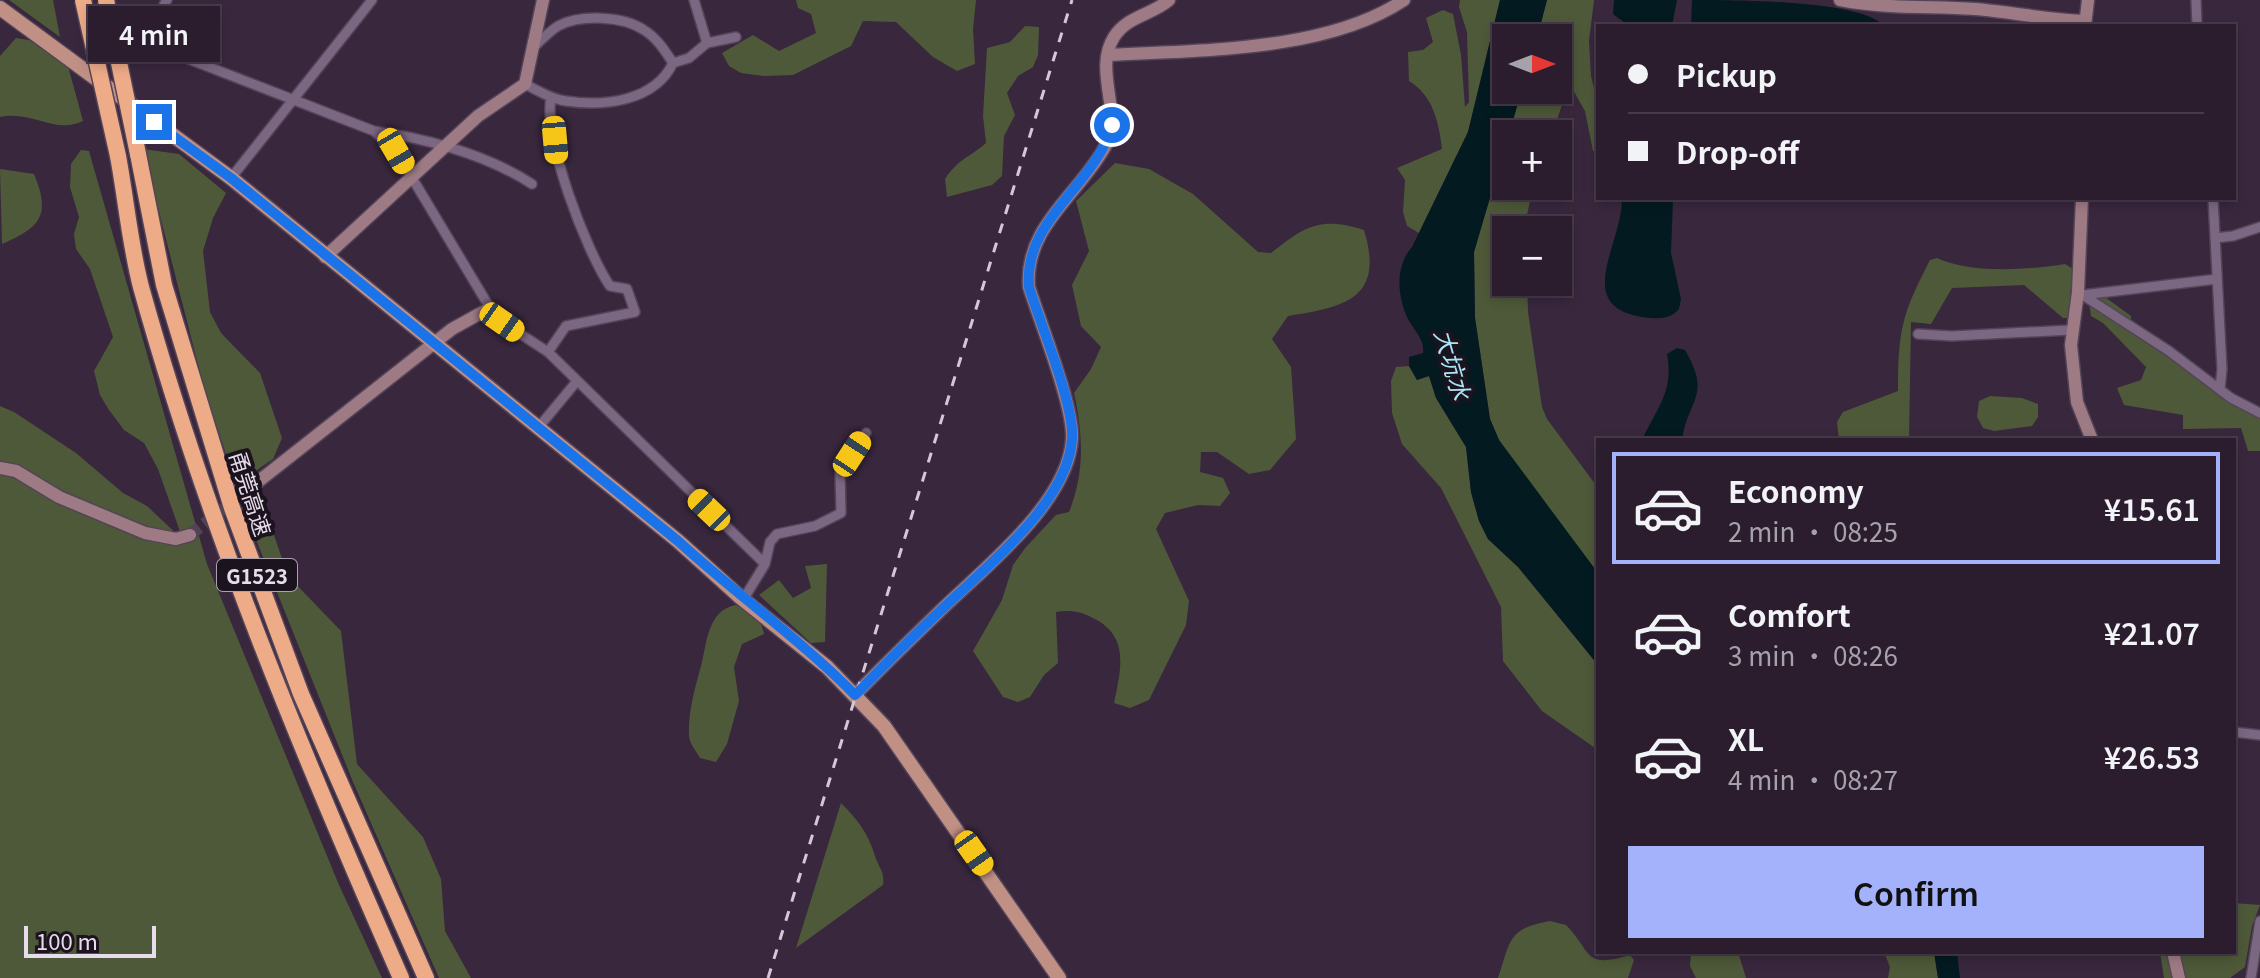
<!DOCTYPE html>
<meta charset="utf-8">
<style>
:root{--surface:#2b1d2e;--page:#372a3a;--text:#f1f3f6;--muted:#a6a2aa;--line:#473b4a;--accent:#a4b2fc}
body{margin:0;font-family:Georgia,"Noto Sans SC",serif;background:var(--page);color:var(--text);height:100vh;display:flex;flex-direction:column;font-size:30px;white-space:nowrap}
*{box-sizing:border-box;margin:0}
p{font-size:26px;color:var(--muted)}
.icon{flex:none;width:44px;height:44px;fill:none;stroke:currentColor;stroke-width:2;stroke-linecap:round;stroke-linejoin:round}
.map{position:relative;flex:1;overflow:hidden}
.side{position:absolute;left:1596px;top:438px;width:640px;height:516px;display:flex;flex-direction:column;background:var(--surface);border-radius:0px;box-shadow:0 4px 12px #0003,0 0 0 2px var(--line)}
.side>*{flex:none}
.hud{position:absolute;left:1596px;top:24px;width:640px;height:176px;border-radius:0px;box-shadow:0 4px 12px #0003,0 0 0 2px var(--line);display:grid;align-content:center;height:176px;padding:0 32px;background:var(--surface)}
.needle{width:52px;rotate:90deg}
.buttons{position:absolute;left:1492px;top:24px;display:grid;gap:16px}
.buttons a{display:grid;place-items:center;width:80px;height:80px;border-radius:0px;background:var(--surface);box-shadow:0 4px 12px #0003,0 0 0 2px var(--line);font-size:40px}
.scale{position:absolute;left:24px;bottom:20px;width:132px;box-sizing:border-box;padding-left:8px;border:4px solid #e7dceb;border-top:0;font-size:22px;line-height:28px;white-space:nowrap;color:#e7dceb;-webkit-text-stroke:6px #1b131e;paint-order:stroke}
.end{position:absolute;width:36px;height:36px;margin:-18px;border:10px solid #1a73e8;background:#fff;box-shadow:0 0 0 4px #fff}
.from{border-radius:50%}
.bubble{position:absolute;height:56px;border-radius:0px;background:var(--surface);box-shadow:0 4px 12px #0003,0 0 0 2px var(--line);font-size:26px;font-weight:600;line-height:56px;text-align:center}
.car{position:absolute;width:24px;height:48px;margin:-24px -12px;border-radius:10px;box-shadow:0 0 6px 2px #0007;background:linear-gradient(#f5c518 24%,#345 0 40%,#f5c518 0 76%,#345 0 86%,#f5c518 0)}
.hud b{display:flex;align-items:center;gap:28px;height:76px;font-size:30px}
.hud b+b{border-top:2px solid var(--line)}
.hud i{width:20px;height:20px;background:var(--text)}
ul{padding:14px 0 0;list-style:none}
li{display:flex;align-items:center;gap:24px;height:112px;margin:0 16px 12px;padding:0 16px;border:4px solid transparent;border-radius:0px}
li div{flex:1}
li b{display:block;font-size:30px}
li em{font-style:normal;font-weight:600}
li.on{border-color:var(--accent)}
li>.icon{width:72px;height:72px;stroke-width:1.5}
.primary-button{display:flex;gap:16px;margin-top:auto;padding:16px 32px}
.primary-button a{flex:1;height:92px;border-radius:0px;background:var(--accent);color:#111;font-size:32px;font-weight:600;line-height:92px;text-align:center}
.map>svg:first-child{display:block}
.green{fill:#4e5939}
.water{fill:#031a21}
.lines{fill:none;stroke-linecap:round;stroke-linejoin:round}
.secondary-tunnel{stroke:#534258;stroke-width:12;stroke-dasharray:12 6;stroke-linecap:butt}
.street-casing{stroke:#544458;stroke-width:12}
.secondary-casing{stroke:#544458;stroke-width:15}
.primary-casing{stroke:#544458;stroke-width:17}
.highway-casing{stroke:#544458;stroke-width:19}
.street{stroke:#7c6782;stroke-width:9}
.secondary{stroke:#9e7b84;stroke-width:12}
.primary{stroke:#c09085;stroke-width:14}
.highway{stroke:#eeab87;stroke-width:16}
.rail{stroke:#d4c8d8;stroke-width:3;stroke-dasharray:10 10;stroke-linecap:butt}
.highway-bridge-casing{stroke:#544458;stroke-width:19;stroke-linecap:butt}
.highway-bridge{stroke:#eeab87;stroke-width:16}
.route{stroke:#1a73e8;stroke-width:10}
.labels{text-anchor:middle;dominant-baseline:central;stroke-width:8;stroke-linejoin:round;paint-order:stroke}
.shield{fill:#1b131e;stroke:#aaa0ae;stroke-width:2}
.shield-label{font-size:20px;font-weight:bold;fill:#e7dceb}
.street-label{font-size:22px;fill:#e7dceb;stroke:#1b131e}
.water-label{font-size:24px;font-style:italic;fill:#a9e4f7;stroke:#1b131e}
</style>
<div class="map">
<svg width="2260" height="978" viewBox="0 0 2260 978">
<rect width="100%" height="100%" fill="#39273e"/>
<path class="green" d="M9 0H53L60 37Z
M796 0H976L973 29 975 64 957 71 933 57 896 22 863 21 851 46 793 75 765 76 741 73 729 66 722 53 753 35 779 51 816 33 811 14 798 8Z
M1460 0H1500L1468 132 1419 233 1407 226 1403 212 1405 180 1397 168 1442 149C1439 123 1433 95 1409 81L1408 52 1423 50 1433 42 1426 18 1443 10 1453 14 1461 55 1465 107 1469 102 1467 32 1459 7Z
M1547 0H1594L1589 41 1591 76 1598 104V151H1593L1585 111 1573 90 1564 99 1552 134H1508L1522 90H1558V38H1537Z
M1025 26 1039 27 1038 55 1033 67 1018 76 1007 93 1015 115 1004 136 1002 176 992 185 947 197 945 179C959 158 969 158 986 143L983 116 987 48 1010 42Z
M16 38 29 40 68 66 83 121C54 135 33 110 0 117V56Z
M1506 141V186H1533L1524 230H1506V282H1527L1528 312 1542 407 1547 419 1598 488V573L1523 476 1499 440 1490 419 1475 318 1474 252Z
M143 149 179 154 226 193 213 218 203 251 210 312 221 333 260 373 282 438 273 459 248 476 266 512 288 576 341 631 357 764 423 837 441 879 445 931 471 978H439L353 782 247 517 204 388Z
M81 150 89 151 207 564 339 885 382 978H0V406L14 412 76 453 123 493 147 506 183 540 158 469 144 443 124 430 109 410 100 395 94 371 113 337 90 269 76 249 74 234 79 217 70 187 71 164Z
M1115 163 1149 169 1193 194 1258 252 1271 253C1305 226 1321 216 1364 230 1385 299 1345 307 1288 316L1272 339 1291 367 1296 439 1270 470 1249 474 1217 452H1201L1200 472 1223 478 1230 493 1220 506 1198 505 1165 513 1156 529 1189 601 1186 625 1149 700 1130 708 1114 703C1121 669 1130 636 1093 618 1079 611 1071 610 1056 612L1058 663 1044 675 1030 697 1018 702 1003 697 973 651 1002 600 1013 565 1026 547 1056 515 1069 512C1085 472 1083 435 1074 393L1091 369 1101 347 1081 326 1072 285 1089 251 1076 201Z
M0 169 34 174C51 215 41 227 2 244Z
M1937 258C1972 274 2027 270 2065 264L2073 269 2068 318H2063L2024 285 1952 288 1931 324 1911 322 1909 440H1839L1837 422 1843 412 1898 391C1898 330 1902 314 1930 260Z
M2097 297H2105L2131 316V333L2260 417V451H2248L2241 428 2183 429V415L2124 405 2117 388 2141 380 2146 367 2103 323 2091 316 2089 303Z
M1409 366 1417 380 1429 376 1436 398 1466 447 1471 492 1479 521 1488 539 1518 567 1598 665V750L1542 711 1503 661 1501 607 1441 488 1402 444 1392 413 1391 381 1396 367Z
M1990 396 2022 398 2038 404V417L2032 426 1994 431 1983 428 1977 417 1979 401Z
M827 564 825 642 811 643 759 595 779 580 793 598 811 588 805 566Z
M736 605C750 613 761 617 764 634L742 644 734 667 739 701 727 744 716 762 700 758C696 751 689 743 689 735 688 712 695 688 701 666 707 644 707 610 736 605Z
M841 803C858 820 868 833 875 856 879 868 885 872 883 885L796 948Z
M2234 903 2260 905 2252 926 2245 967 2230 978H2164L2160 952H2234Z
M1550 921 1566 925C1593 953 1583 969 1630 955L1634 960 1628 978H1498C1511 940 1507 929 1550 921Z
M1691 952H1738L1746 978H1696L1690 966Z
M1884 952H1934L1938 978H1888L1890 967Z"/>
<path class="water" d="M1500 0H1547L1537 38H1506V90H1522L1474 252 1475 318 1490 419 1499 440 1598 573V665L1518 567 1488 539 1479 521 1471 492 1466 447 1436 398 1429 376 1417 380 1409 366V357L1423 353C1425 340 1414 330 1408 319 1397 296 1395 266 1412 247L1468 132Z
M1614 0H1677L1672 26H1629L1613 14Z
M1692 0C1732 0 1862 0 1884 26H1691Z
M1622 198H1673L1671 253 1681 299 1679 309C1671 318 1662 319 1650 318 1568 310 1623 245 1622 198Z
M1677 348 1685 350C1712 396 1688 399 1682 440H1642C1657 408 1674 391 1667 354Z
M1934 952H1957L1960 978H1938Z"/>
<g class="lines">
<path class="secondary-tunnel" d="M190 535 245 492"/>
<defs>
<path id="street" d="M167 0 142 41 374 131 396 151 490 308 502 322 548 352 765 564
M694 0 707 43
M2196 0 2197 26
M534 47C541 40 550 31 558 26 581 14 623 16 644 30 657 38 665 51 673 63L689 58 707 43 736 37
M525 84C538 91 552 99 566 101 604 107 655 101 673 63
M374 131C428 139 487 155 532 184
M231 178 372 0
M2213 198 2222 369 2220 389
M2215 238 2233 236 2260 227
M2078 292 2169 351 2231 398 2260 413
M2082 295 2217 279
M1918 334 1952 336 2071 330
M548 352 566 326 635 312 627 289 610 286C586 251 543 138 551 97
M538 428 577 381
M743 600 765 564 770 542 777 534 815 526 841 513 840 473 866 433
M2234 732 2260 735
M2251 978 2260 921"/>
<path id="secondary" d="M1840 0C1888 9 1927 6 1975 9 2012 12 2048 20 2085 21
M2085 26 2088 0
M1108 55C1199 50 1326 52 1404 0
M2082 198 2078 292 2071 345 2077 402 2092 440
M325 257 478 116 525 84 543 0
M0 468 16 471 59 497 145 533 176 539 190 535
M245 492 452 329 490 308
M855 695C883 666 912 638 941 610 984 568 1068 503 1072 439 1074 407 1040 322 1029 287 1024 226 1080 194 1106 145 1123 113 1093 70 1114 37 1127 16 1152 15 1169 0
M2173 952 2179 978"/>
<path id="primary" d="M0 8 231 178 678 541 740 597 827 667 884 726 1059 978"/>
<path id="highway" d="M138 154 164 285 232 508 301 694 426 978
M118 156C126 199 130 245 141 287 207 525 302 753 401 978"/>
</defs>
<use href="#street" class="street-casing"/>
<use href="#secondary" class="secondary-casing"/>
<use href="#primary" class="primary-casing"/>
<use href="#highway" class="highway-casing"/>
<use href="#street" class="street"/>
<use href="#secondary" class="secondary"/>
<use href="#primary" class="primary"/>
<use href="#highway" class="highway"/>
<path class="rail" d="M768 978 1072 0"/>
<defs>
<path id="highway-bridge" d="M83 0 118 156
M106 0 138 154"/>
</defs>
<use href="#highway-bridge" class="highway-bridge-casing"/>
<use href="#highway-bridge" class="highway-bridge"/>
</g>
<g class="lines">
<path class="route" d="M154 122 231 178 678 541C736 594 801 640 855 695 882 668 909 640 937 614 981 571 1068 504 1072 439 1075 406 1040 323 1029 287 1023 219 1096 185 1112 125"/>
</g>
<g class="labels">
<rect class="shield" x="217" y="559" width="80" height="32" rx="6"/>
<g class="shield-label">
<text x="257" y="575">G1523</text>
</g>
<g class="street-label">
<text transform="translate(252 493) rotate(72)">甬莞高速</text>
</g>
<g class="water-label">
<text transform="translate(1454 364) rotate(74)">大坑水</text>
</g>
</g>
</svg>
<div class="buttons">
<a><svg class="needle" viewBox="-14 -14 28 28"><path d="M0-13l5 13h-10z" fill="#e53935"/><path d="M0 13l5-13h-10z" fill="#a6a2aa"/></svg></a>
<a>+</a>
<a>−</a>
</div>
<div class="scale">100 m</div>
<i class="end from" style="left:1112px;top:125px"></i>
<i class="end" style="left:154px;top:122px"></i>
<div class="bubble" style="left:88px;top:6px;width:132px">4 min</div>
<i class="car" style="left:555px;top:140px;rotate:175deg"></i>
<i class="car" style="left:396px;top:151px;rotate:150deg"></i>
<i class="car" style="left:502px;top:322px;rotate:125deg"></i>
<i class="car" style="left:852px;top:454px;rotate:33deg"></i>
<i class="car" style="left:709px;top:510px;rotate:314deg"></i>
<i class="car" style="left:974px;top:853px;rotate:145deg"></i>
<div class="hud">
<b><i class="from"></i>Pickup</b>
<b><i></i>Drop-off</b>
</div>
<section class="side">
<ul>
<li class="on"><svg class="icon" aria-label="car" viewBox="0 0 24 24"><path d="M5 17H2v-5l4-1 3-4h7l3 4 3 1v5h-3M9 17h6M6 11h13"/><circle cx="7" cy="17" r="2"/><circle cx="17" cy="17" r="2"/></svg><div><b>Economy</b><p>2 min · 08:25</p></div><em>¥15.61</em></li>
<li><svg class="icon" aria-label="car" viewBox="0 0 24 24"><path d="M5 17H2v-5l4-1 3-4h7l3 4 3 1v5h-3M9 17h6M6 11h13"/><circle cx="7" cy="17" r="2"/><circle cx="17" cy="17" r="2"/></svg><div><b>Comfort</b><p>3 min · 08:26</p></div><em>¥21.07</em></li>
<li><svg class="icon" aria-label="car" viewBox="0 0 24 24"><path d="M5 17H2v-5l4-1 3-4h7l3 4 3 1v5h-3M9 17h6M6 11h13"/><circle cx="7" cy="17" r="2"/><circle cx="17" cy="17" r="2"/></svg><div><b>XL</b><p>4 min · 08:27</p></div><em>¥26.53</em></li>
</ul>
<div class="primary-button"><a>Confirm</a></div>
</section>
</div>
